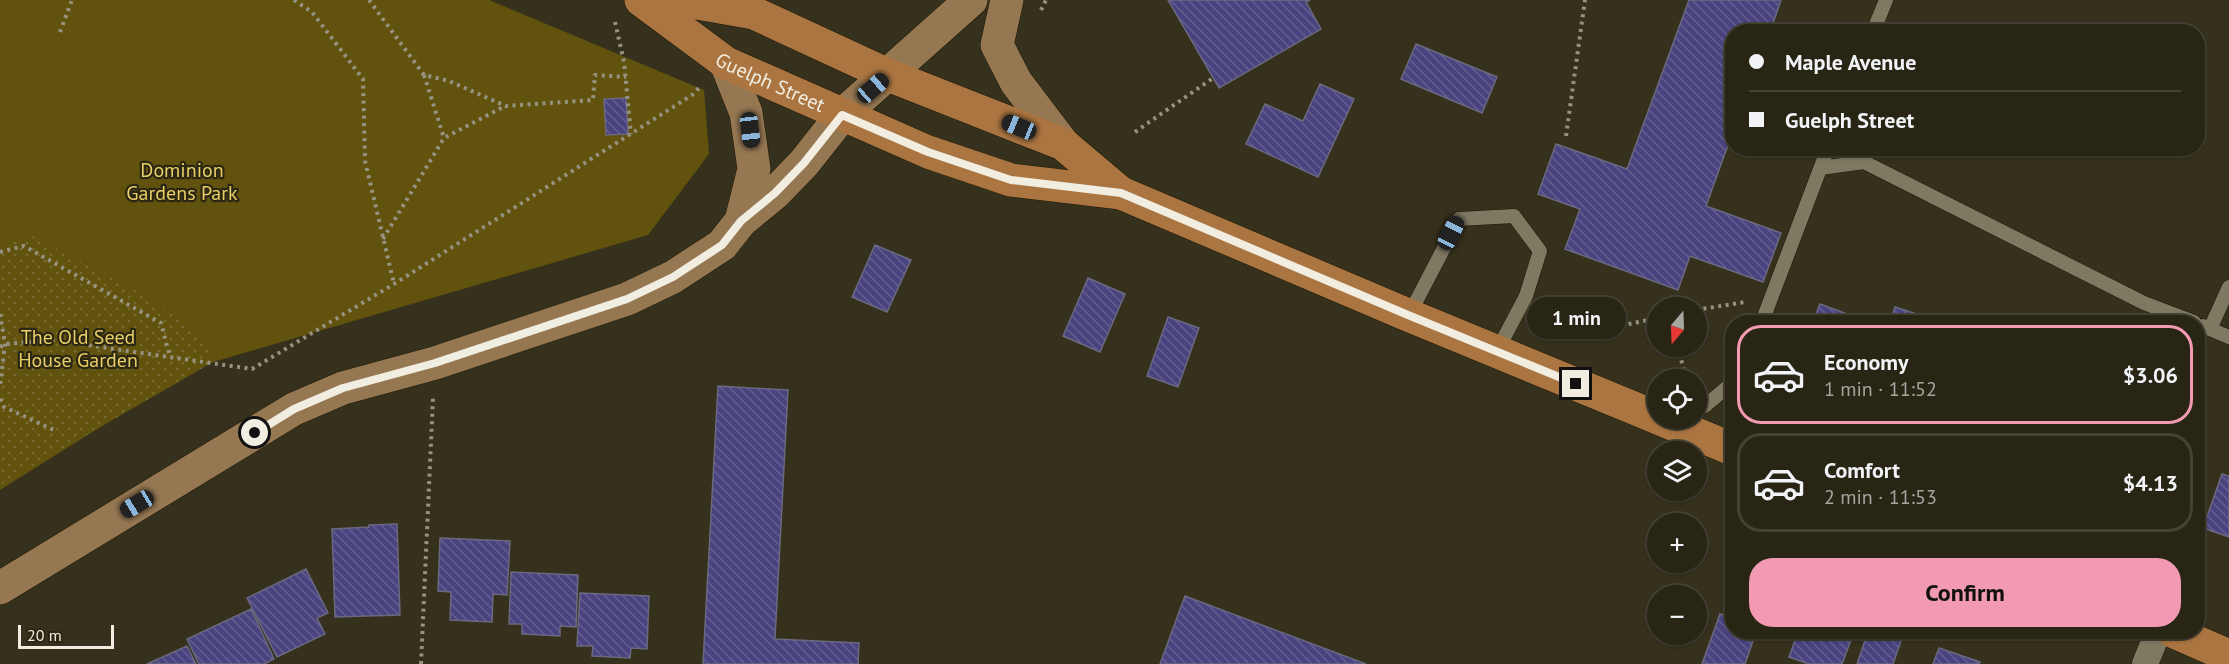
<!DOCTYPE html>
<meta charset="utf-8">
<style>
:root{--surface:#282515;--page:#343122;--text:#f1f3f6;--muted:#a5a5a0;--line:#444234;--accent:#f19ab2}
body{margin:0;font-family:"PT Sans",sans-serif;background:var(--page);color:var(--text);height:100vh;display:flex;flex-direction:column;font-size:22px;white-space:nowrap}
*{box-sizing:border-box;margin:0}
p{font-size:20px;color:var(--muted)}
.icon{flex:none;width:33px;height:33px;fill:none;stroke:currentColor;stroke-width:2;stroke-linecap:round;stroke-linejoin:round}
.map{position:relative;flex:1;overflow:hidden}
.side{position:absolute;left:1725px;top:315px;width:480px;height:324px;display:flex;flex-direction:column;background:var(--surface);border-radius:24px;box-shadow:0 2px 4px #0004,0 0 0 2px var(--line)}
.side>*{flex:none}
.top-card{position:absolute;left:1725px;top:24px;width:480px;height:132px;border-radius:24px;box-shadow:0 2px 4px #0004,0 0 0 2px var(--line);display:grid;align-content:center;height:132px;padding:0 24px;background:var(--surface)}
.needle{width:39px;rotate:199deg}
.buttons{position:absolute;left:1647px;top:297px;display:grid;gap:12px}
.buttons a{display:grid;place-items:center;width:60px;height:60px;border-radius:50%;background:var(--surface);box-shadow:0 2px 4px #0004,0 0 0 2px var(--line);font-size:30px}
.scale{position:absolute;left:18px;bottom:15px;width:96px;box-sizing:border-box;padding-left:6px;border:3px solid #f1eee1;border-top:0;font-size:16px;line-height:21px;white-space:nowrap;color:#f1eee1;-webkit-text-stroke:4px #2c2712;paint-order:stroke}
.end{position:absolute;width:27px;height:27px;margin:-14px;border:8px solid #f1eee1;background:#111;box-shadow:0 0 0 3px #111}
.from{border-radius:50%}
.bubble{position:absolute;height:42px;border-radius:21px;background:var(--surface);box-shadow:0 2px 4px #0004,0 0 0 2px var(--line);font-size:20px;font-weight:700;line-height:42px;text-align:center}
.car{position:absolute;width:18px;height:36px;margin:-18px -9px;border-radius:8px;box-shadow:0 0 4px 2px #0007;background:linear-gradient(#222 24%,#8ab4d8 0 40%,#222 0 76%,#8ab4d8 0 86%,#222 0)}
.top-card b{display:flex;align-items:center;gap:21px;height:57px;font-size:22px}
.top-card b+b{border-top:2px solid var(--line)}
.top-card i{width:15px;height:15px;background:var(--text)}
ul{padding:10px 0 0;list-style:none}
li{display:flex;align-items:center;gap:18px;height:99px;margin:0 12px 9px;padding:0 12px;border:3px solid var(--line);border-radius:24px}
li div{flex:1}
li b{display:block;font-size:22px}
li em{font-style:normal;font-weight:700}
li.selected{border-color:var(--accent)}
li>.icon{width:54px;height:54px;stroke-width:1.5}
.primary-button{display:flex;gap:12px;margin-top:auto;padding:12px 24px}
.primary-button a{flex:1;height:69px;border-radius:24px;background:var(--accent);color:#111;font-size:24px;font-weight:700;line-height:69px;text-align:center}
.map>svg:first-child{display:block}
.green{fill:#61520e}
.garden{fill:url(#garden-dots)}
.building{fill:url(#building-back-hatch);stroke:#6a6980;stroke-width:1.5}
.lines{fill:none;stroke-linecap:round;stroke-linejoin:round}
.service-casing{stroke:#1d1805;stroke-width:15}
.minor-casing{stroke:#1d1805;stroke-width:27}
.secondary-casing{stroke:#1d1805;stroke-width:34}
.primary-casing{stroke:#1d1805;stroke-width:34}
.path{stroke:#979382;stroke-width:4;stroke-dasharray:3 4.5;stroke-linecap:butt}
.service{stroke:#7f7962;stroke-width:14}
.minor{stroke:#7f7962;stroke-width:26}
.secondary{stroke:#957752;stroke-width:33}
.primary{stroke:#ab7541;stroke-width:33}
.route{stroke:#f1eee1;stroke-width:8}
.labels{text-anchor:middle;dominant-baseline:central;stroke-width:4.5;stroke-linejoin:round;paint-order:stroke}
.street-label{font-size:20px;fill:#f1eee1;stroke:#2c2712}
.park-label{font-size:20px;fill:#e8ce66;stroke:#2c2712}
</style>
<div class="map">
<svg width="2229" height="664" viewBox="0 0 2229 664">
<defs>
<pattern id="garden-dots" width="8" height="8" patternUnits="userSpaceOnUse" patternTransform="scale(1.5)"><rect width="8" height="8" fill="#61520e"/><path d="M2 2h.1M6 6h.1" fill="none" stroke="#786b31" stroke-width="1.8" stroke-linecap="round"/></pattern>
<pattern id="building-back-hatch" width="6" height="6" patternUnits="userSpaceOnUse" patternTransform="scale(1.5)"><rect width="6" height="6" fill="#49437f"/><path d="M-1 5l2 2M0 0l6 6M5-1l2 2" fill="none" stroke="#645e91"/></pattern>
</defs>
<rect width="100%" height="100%" fill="#36311c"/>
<path class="green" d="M0 0H489L704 90 709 154 648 235 196 367 0 490Z"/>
<path class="garden" d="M32 236 129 286 198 331 213 362 0 485V245Z"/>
<path class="building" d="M1168 0H1310L1306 2 1321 29 1219 88Z
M1689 0H1781L1770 32H1732V134L1706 206 1781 233 1763 282 1690 256 1678 290 1565 249 1580 209 1538 194 1556 144 1627 169Z
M1416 44 1497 77 1482 113 1401 79Z
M1320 84 1354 99 1318 177 1246 144 1265 104 1303 121Z
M626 98 628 134 606 135 604 99Z
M875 245 911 260 887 312 852 297Z
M1088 278 1125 294 1100 352 1063 336Z
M1820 304 1863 320 1862 322H1813Z
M1895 307 1941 322H1890Z
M1168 317 1199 328 1178 387 1147 376Z
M718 386 788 390 775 639 859 643 858 664H703Z
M2222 474 2229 476V537L2203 528Z
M397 524 400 615 335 617 332 529 369 527V525Z
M440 538 510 541 507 595 493 594 492 622 450 620 451 592 438 591Z
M306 569 328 613 317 618 325 634 277 657 247 598Z
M511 572 578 575 576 627 560 626V636L522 634V624H509Z
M580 593 649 596 647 649 631 648 630 658 592 656 593 646H577Z
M1185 596 1366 664H1160Z
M251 609 274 659 264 664H199L187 639Z
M1720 614 1732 618V632H1756L1745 664H1702Z
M1798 632H1854L1842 664H1809L1789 657Z
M1868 632 1901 641 1893 664H1857Z
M187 646 196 664H147Z
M1939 648 1980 662 1979 664H1933Z"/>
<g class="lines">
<defs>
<path id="service" d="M1873 32 1886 0
M1821 168 1864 162 2144 303 2194 322
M1409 315 1459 219 1514 216 1540 251 1526 296 1497 351
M1762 322 1828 148
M2203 326 2229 337
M2210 329 2229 287
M1696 408 1705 406 1732 383"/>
<path id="minor" d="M2145 664 2158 632"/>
<path id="secondary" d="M1007 0 997 45 1016 82 1063 144
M726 63 746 113 754 169 741 221
M0 588 294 409 343 388 435 363 627 299 673 277 722 245 741 221 775 193 804 163 842 115 971 0"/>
<g id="primary">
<path id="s1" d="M641 0 726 63 928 152 1011 180 1121 193 1408 315 1658 418"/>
<path d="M680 0 754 13 888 75 1063 144 1121 193"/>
<path d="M1658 418 1732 449"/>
<path d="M2174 632 2229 656"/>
</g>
</defs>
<use href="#service" class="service-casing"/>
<use href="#minor" class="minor-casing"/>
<use href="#secondary" class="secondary-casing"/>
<use href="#primary" class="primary-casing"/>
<path class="path" d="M294 0 312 12 363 79 365 161 394 284
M369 0 424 75 449 81 506 106 593 100 595 75 626 77
M1041 10 1046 0
M615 22 624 62 631 134
M60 32 72 0
M424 75 444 138
M1135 132 1213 78
M1566 136 1585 0
M383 239 444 138 505 106
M0 252 24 246 161 323 170 357
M1696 310 1745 302
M0 314 5 344 0 387
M1555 339 1658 318
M1677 346 1687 380
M0 347 5 344 52 340 252 369 394 284 692 95 700 87
M0 399 4 407 54 430
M421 664 433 398"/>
<use href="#service" class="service"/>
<use href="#minor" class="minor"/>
<use href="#secondary" class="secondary"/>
<use href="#primary" class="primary"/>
</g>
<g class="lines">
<path class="route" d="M255 433 294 409 343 388 435 363 627 299 673 277 722 245 741 221 775 193 804 163 842 115 928 152 1011 180 1121 193 1408 315 1576 384"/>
</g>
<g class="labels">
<g class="street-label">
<text stroke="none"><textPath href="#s1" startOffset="154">Guelph Street</textPath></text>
</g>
<g class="park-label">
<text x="182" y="170">Dominion<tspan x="182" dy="23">Gardens Park</tspan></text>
<text x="78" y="337">The Old Seed<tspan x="78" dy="23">House Garden</tspan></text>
</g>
</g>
</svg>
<div class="buttons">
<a><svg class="needle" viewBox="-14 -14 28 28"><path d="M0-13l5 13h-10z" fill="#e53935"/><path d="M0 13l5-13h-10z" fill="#a5a5a0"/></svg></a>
<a><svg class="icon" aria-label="locate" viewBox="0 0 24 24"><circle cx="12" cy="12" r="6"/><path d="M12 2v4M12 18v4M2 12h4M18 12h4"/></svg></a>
<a><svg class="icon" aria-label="layers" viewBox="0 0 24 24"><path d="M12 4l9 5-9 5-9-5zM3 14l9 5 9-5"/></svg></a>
<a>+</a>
<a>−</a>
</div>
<div class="scale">20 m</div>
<i class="end from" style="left:255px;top:433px"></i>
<i class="end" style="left:1576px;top:384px"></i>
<div class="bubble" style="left:1527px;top:297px;width:99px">1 min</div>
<i class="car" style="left:873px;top:88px;rotate:49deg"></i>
<i class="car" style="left:1019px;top:127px;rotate:292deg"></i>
<i class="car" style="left:750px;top:130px;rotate:173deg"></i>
<i class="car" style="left:1451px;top:233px;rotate:27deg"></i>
<i class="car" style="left:137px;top:504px;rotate:239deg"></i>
<div class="top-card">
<b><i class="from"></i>Maple Avenue</b>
<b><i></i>Guelph Street</b>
</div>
<section class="side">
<ul>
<li class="selected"><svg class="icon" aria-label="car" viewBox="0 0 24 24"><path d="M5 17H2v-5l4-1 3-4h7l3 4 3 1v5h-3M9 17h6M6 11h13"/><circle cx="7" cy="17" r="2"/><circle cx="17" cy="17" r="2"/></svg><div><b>Economy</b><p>1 min · 11:52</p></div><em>$3.06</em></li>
<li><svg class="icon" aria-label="car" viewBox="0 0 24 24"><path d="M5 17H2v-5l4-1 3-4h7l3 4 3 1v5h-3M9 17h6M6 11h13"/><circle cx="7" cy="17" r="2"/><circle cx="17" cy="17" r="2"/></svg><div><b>Comfort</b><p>2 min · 11:53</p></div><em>$4.13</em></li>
</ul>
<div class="primary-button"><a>Confirm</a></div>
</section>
</div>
